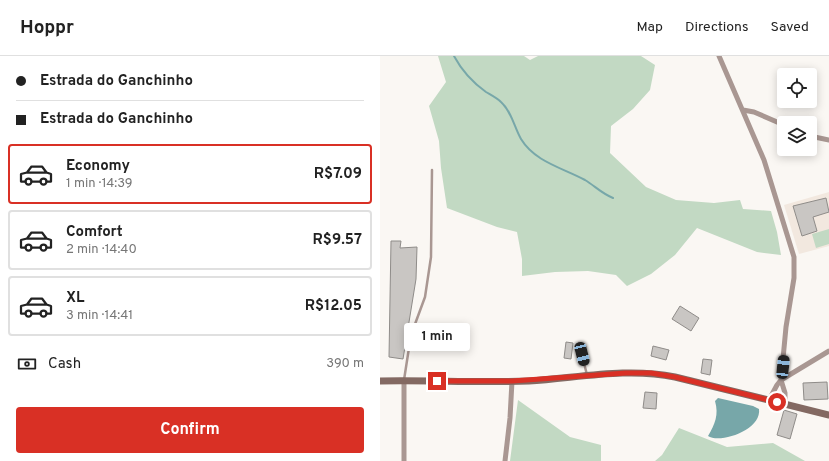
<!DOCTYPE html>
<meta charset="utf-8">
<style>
:root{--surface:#fff;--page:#f6f6f6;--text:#222;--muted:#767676;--line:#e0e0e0;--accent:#d93025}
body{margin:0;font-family:Overpass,sans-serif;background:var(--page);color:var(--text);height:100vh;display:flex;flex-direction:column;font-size:15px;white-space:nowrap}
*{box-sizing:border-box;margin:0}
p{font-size:13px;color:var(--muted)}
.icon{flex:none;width:22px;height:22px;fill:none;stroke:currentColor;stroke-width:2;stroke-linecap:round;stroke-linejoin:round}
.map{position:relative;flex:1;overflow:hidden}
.details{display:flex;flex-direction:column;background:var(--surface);width:380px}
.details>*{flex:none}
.guide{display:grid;align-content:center;height:88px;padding:0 16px;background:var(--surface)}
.buttons{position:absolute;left:397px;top:12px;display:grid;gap:8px}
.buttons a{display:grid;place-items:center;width:40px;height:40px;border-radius:4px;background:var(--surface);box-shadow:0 2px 10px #0003;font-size:20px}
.end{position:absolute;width:18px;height:18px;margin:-9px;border:5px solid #d93025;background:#fff;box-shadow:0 0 0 2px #fff}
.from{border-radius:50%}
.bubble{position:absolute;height:28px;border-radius:4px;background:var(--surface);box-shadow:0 2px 10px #0003;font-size:13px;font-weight:700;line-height:28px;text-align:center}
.car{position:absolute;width:12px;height:24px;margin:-12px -6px;border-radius:5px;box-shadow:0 0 3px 1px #0007;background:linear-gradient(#222 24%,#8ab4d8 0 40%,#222 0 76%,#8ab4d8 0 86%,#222 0)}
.guide b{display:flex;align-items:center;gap:14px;height:38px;font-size:15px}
.guide b+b{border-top:1px solid var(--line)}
.guide i{width:10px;height:10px;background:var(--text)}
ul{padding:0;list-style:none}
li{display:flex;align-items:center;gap:12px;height:60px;margin:0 8px 6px;padding:0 8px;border:2px solid var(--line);border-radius:4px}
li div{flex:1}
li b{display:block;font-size:15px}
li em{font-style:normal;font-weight:700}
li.current{border-color:var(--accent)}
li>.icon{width:36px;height:36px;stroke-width:1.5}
.pay{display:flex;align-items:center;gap:10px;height:44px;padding:0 16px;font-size:15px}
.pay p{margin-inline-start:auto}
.primary-button{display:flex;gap:8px;margin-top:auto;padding:8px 16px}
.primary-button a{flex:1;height:46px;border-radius:4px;background:var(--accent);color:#fff;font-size:16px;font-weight:700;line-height:46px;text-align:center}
header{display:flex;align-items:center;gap:24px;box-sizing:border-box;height:56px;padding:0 20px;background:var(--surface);border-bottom:1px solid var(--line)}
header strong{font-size:19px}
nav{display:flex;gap:22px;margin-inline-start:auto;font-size:14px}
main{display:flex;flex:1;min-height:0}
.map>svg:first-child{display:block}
.built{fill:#f2e8df}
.green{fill:#c2d9c3}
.water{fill:#77a7a9}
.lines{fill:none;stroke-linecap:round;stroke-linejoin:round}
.stream{stroke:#77a7a9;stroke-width:2}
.building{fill:#c9c6c3;stroke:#8f8c89}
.lane{stroke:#a99792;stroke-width:2.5}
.street{stroke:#a99792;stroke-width:5}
.secondary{stroke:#836962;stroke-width:7}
.route{stroke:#d93025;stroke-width:5}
</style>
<header>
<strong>Hoppr</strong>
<nav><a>Map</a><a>Directions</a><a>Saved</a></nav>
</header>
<main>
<section class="details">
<div class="guide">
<b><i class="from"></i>Estrada do Ganchinho</b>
<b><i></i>Estrada do Ganchinho</b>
</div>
<ul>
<li class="current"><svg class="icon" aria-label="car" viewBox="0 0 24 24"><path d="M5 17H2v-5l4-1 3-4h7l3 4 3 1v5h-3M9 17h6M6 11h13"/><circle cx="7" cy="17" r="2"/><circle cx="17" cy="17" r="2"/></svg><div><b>Economy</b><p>1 min · 14:39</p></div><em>R$7.09</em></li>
<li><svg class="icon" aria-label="car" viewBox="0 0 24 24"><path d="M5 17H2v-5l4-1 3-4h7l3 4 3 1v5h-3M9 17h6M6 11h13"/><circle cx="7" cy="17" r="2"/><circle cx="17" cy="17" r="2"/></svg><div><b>Comfort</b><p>2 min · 14:40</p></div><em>R$9.57</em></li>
<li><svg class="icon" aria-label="car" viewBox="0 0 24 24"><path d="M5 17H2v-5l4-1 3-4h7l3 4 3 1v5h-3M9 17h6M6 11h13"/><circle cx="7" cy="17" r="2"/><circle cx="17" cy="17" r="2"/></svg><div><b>XL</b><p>3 min · 14:41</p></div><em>R$12.05</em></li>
</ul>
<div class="pay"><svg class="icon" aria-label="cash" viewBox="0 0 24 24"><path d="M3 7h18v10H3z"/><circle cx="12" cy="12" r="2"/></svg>Cash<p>390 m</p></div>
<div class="primary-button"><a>Confirm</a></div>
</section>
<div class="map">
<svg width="449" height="405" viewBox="0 0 449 405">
<rect width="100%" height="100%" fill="#faf7f3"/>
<path class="built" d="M449 136V190L419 198 404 149Z"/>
<path class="green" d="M58 0H144L150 4 158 0H261L275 9 270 34 253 53 231 70 230 97 266 131 296 144 334 147 360 144 363 153 391 155 397 176 401 199 377 196 317 172 295 199 271 218 247 230 236 219 208 215 175 216 142 220V203L137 176 117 171 67 152 61 112 59 85 49 50 66 26Z
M449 173V188L436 192 432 178Z
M138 344 190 381 221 389V405H130Z
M299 372 347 391 393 387 425 405H275L282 399Z"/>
<path class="water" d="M338 342 373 350 379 353C382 374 340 388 328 380 335 368 339 359 335 345Z"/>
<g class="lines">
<path class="stream" d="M74 0C82 15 92 26 106 36 111 39 117 42 121 46 132 56 134 71 141 83 155 106 183 112 205 124 215 130 221 137 233 142"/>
</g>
<path class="building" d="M446 142 449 156 433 161 437 175 422 180 413 150Z
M11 185H21L20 192 37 191 36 223 23 303 9 301Z
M300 250 319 262 311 275 292 263Z
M186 286 193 287 191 303 184 302Z
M273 290 289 294 286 304 271 300Z
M323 303 332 304 330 319 321 317Z
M447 326 448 343 424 344 423 327Z
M265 336 277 337 276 353 263 352Z
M404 354 417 358 410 383 397 379Z"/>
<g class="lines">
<path class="lane" d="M199 287 207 319
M24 324 31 279 45 241 51 201 52 114"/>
<path class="street" d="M339 0 384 104 414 201V222L406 271 401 324 405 337V348
M363 54 374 56 404 69
M430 80 449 84
M389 344 397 329 401 324 449 295
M24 405V324
M125 405 130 362 132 325"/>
<path class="secondary" d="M0 325C50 324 100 327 149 325 198 322 247 311 295 321L449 359"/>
</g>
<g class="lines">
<path class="route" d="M57 325H132L246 317H271L295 321 397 346"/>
</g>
</svg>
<div class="buttons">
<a><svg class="icon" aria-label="locate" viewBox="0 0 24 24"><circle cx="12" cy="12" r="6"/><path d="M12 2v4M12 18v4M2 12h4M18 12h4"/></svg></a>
<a><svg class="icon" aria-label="layers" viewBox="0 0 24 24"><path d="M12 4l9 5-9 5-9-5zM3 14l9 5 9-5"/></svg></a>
</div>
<i class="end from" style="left:397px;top:346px"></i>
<i class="end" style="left:57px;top:325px"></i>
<div class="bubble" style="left:24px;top:267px;width:66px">1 min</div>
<i class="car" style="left:202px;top:298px;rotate:166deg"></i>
<i class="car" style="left:403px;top:311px;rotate:6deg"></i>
</div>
</main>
